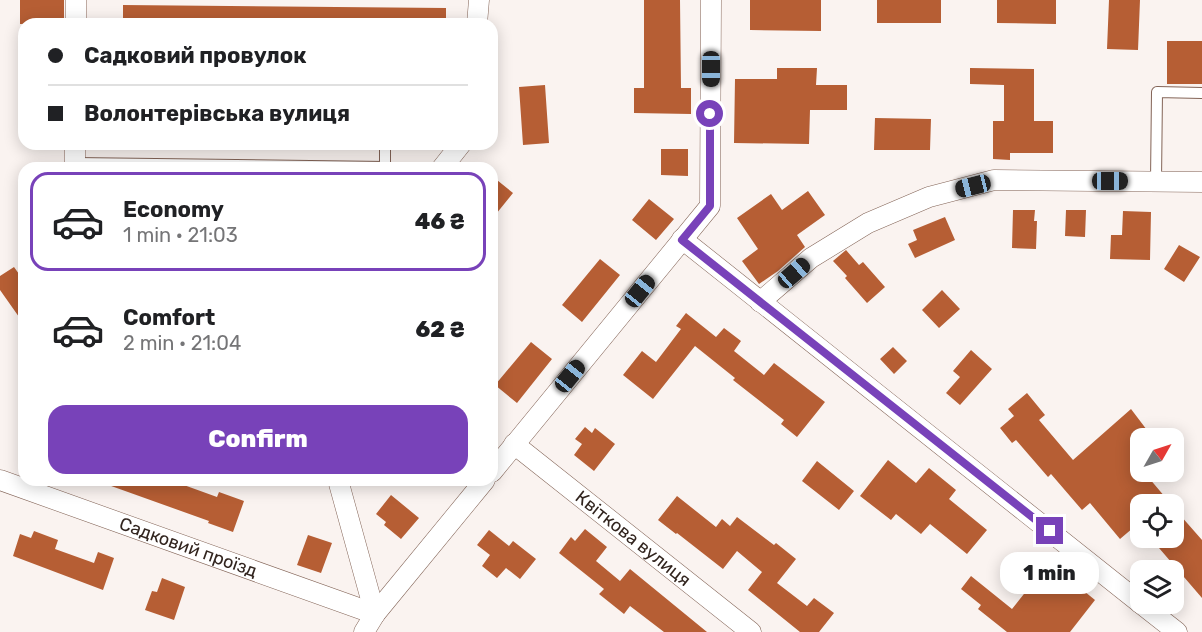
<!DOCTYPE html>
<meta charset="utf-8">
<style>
:root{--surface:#fff;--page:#f2f2f2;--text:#202124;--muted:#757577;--line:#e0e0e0;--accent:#7842b9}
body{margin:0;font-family:Rubik,sans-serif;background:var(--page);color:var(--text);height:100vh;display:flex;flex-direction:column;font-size:22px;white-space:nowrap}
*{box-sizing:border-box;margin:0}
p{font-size:20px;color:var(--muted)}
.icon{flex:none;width:33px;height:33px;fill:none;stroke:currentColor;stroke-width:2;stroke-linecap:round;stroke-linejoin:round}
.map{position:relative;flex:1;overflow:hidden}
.drawer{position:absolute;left:18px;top:162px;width:480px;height:324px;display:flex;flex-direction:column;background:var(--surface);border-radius:18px;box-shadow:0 3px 15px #0003}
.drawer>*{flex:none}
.hud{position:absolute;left:18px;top:18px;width:480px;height:132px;border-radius:18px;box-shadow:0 3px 15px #0003;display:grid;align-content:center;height:132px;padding:0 30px;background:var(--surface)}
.needle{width:39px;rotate:51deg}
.buttons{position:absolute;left:1130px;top:428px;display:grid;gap:12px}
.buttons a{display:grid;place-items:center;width:54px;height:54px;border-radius:12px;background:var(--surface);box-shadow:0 3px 15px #0003;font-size:30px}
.end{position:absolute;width:27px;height:27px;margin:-14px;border:8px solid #7842b9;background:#fff;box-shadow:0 0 0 3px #fff}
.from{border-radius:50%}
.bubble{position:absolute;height:42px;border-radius:18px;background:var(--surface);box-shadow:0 3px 15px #0003;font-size:20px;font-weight:800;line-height:42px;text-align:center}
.car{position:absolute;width:18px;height:36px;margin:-18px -9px;border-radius:8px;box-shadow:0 0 4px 2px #0007;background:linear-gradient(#222 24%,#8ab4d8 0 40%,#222 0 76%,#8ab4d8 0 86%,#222 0)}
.hud b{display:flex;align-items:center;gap:21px;height:57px;font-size:22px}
.hud b+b{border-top:2px solid var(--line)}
.hud i{width:15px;height:15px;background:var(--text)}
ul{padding:10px 0 0;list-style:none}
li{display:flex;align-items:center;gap:18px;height:99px;margin:0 12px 9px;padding:0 18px;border:3px solid transparent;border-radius:18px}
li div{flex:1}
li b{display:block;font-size:22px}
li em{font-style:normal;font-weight:800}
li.active{border-color:var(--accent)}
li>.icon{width:54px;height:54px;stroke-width:1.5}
.button{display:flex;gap:12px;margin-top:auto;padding:12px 30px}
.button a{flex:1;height:69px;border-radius:18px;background:var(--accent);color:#fff;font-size:24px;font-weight:800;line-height:69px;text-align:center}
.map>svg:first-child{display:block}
.building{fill:#b65e34}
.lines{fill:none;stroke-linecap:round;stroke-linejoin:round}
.lane-casing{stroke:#836457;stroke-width:12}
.street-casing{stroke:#836457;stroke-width:21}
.lane{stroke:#fff;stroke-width:10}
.street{stroke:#fff;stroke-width:20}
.route{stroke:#7842b9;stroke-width:8}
.labels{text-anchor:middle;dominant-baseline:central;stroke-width:6;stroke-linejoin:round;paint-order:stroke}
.street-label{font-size:18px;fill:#32251f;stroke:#fff}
</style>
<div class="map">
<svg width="1202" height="632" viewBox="0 0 1202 632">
<rect width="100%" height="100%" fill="#faf3f0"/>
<path class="building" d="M20 0H64V24H20Z
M644 0H680L681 88H691V114L634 113V88H644Z
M750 0H821V31L750 30Z
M877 0H941V23H877Z
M997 0H1056V24L997 23Z
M1109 0H1140L1138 50 1107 49Z
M123 5 446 8V24H123Z
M1167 41H1202V84H1167Z
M777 68H817L816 85H847V110H810L809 144 734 143 735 79H777Z
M970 68 1034 69V121H1053V153H1010V160L993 159V121H1004V85L970 84Z
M545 85 549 143 523 145 519 87Z
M875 118 931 119 930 150H874Z
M661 149H688V176L661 175Z
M492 176 513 193 492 219Z
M808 191 825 215 797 235 805 247 778 271 759 284 742 261 758 249 737 218 771 194 782 210Z
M649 199 674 219 656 240 632 220Z
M1013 210H1035L1034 221H1037L1036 249 1012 248Z
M1066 210H1086L1085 237 1065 236Z
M1123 211 1151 212 1150 260 1110 259 1111 235H1122Z
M945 217 955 240 915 258 908 244 917 240 913 230Z
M1179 245 1200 257 1184 282 1164 269Z
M846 250 859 265 863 262 885 287 867 303 845 278 847 276 833 261Z
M600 259 620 275 582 322 562 305Z
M14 267 24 281V324L0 290V276Z
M942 290 960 309 939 328 922 310Z
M686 313 716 337 724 328 741 341 734 351 764 375 774 363 825 402 797 437 781 424 784 420 733 380 735 378 695 346 653 399 623 375 642 351 656 362 681 329 676 326Z
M531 342 552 359 517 403 495 385Z
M893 347 907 361 894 374 880 359Z
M971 350 992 369 960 405 946 393 960 377 953 371Z
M1027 393 1045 415 1039 420 1073 460 1131 409 1153 438H1140V471H1143L1171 504H1140V522L1120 539 1090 503 1082 510 1051 474 1048 477 1016 440 1012 443 1000 428 1014 416 1008 409Z
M585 427 592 433 595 428 615 444 594 471 574 455 582 444 575 439Z
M888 460 916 483 929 468 956 490 949 499 987 530 967 554 930 524 921 534 896 514 891 520 860 496Z
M817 461 854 491 839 510 802 481Z
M100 480H170L217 497 219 492 244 501 233 532 208 523 209 521 100 482Z
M391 495 419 518 401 539 384 525 386 522 376 514Z
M677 496 716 527 722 519 730 526 737 517 774 545 776 543 796 559 777 583 807 606 814 598 834 613 819 632H800L748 590 762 572 737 551 723 569 677 533 676 534 658 520Z
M1173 507 1202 540V598L1159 548 1173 537Z
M585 529 607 547 596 561 620 581 630 569 707 632H664L630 606 624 614 599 594 604 589 559 553 571 537 575 541Z
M489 530 509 546 513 541 536 559 520 579 506 568 497 578 482 566 490 555 477 545Z
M34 531 58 540 55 549 94 563 98 552 114 558 103 590 13 556 20 534 31 538Z
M308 535 332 543 321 573 297 565Z
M1050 561 1064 572 1063 574 1095 600 1070 632H1007L978 609 981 605 961 589 971 576 1012 609Z
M162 578 185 587 174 620 145 610 152 591 157 592Z"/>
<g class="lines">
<defs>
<path id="lane" d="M75 163 385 167 387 168
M385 167V144
M1156 181 1157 92 1202 93"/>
<g id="street">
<path d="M76 24V0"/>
<path d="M477 24 479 0"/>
<path d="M75 168V144"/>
<path d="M442 168 461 144"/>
<path d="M682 239 1140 603"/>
<path d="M760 302 811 258 868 223 929 197 994 180 1202 182"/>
<path id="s1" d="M514 444 751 632"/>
<path d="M492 472 710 206 711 0"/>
<path id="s2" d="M0 480 375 614"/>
<path d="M338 480 375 614"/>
<path d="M1140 603 1177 632"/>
<path d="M364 632 375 614 485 480"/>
</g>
</defs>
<use href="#lane" class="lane-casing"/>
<use href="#street" class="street-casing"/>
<use href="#lane" class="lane"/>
<use href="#street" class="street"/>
</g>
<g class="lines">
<path class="route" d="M710 114V206L682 240 1050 531"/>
</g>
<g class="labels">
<g class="street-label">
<text stroke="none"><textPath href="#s1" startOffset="152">Квіткова вулиця</textPath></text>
<text stroke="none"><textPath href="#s2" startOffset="200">Садковий проїзд</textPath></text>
</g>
</g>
</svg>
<div class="buttons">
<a><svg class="needle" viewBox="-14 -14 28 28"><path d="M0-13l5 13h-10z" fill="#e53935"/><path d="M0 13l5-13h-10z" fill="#757577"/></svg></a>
<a><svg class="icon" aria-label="locate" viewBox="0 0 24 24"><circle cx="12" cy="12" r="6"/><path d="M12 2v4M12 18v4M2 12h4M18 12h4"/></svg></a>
<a><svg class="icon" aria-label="layers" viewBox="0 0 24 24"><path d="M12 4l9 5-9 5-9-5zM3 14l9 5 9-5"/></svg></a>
</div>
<i class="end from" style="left:710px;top:114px"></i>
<i class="end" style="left:1050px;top:531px"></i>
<div class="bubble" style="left:1000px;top:552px;width:99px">1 min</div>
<i class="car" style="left:711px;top:69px;rotate:180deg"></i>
<i class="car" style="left:1110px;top:181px;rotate:90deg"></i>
<i class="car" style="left:973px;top:186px;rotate:256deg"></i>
<i class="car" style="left:794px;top:273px;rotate:49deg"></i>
<i class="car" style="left:640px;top:291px;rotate:39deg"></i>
<i class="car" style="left:570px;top:376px;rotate:39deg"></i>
<div class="hud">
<b><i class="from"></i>Садковий провулок</b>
<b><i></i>Волонтерівська вулиця</b>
</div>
<section class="drawer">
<ul>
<li class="active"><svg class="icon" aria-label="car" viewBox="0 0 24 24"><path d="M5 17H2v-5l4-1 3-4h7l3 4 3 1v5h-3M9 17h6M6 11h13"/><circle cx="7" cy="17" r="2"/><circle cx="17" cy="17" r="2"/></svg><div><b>Economy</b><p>1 min · 21:03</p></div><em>46 ₴</em></li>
<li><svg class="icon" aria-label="car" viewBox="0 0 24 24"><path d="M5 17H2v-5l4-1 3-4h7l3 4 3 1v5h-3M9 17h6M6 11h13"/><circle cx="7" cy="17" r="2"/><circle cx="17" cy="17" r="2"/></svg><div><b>Comfort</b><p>2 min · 21:04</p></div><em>62 ₴</em></li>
</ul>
<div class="button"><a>Confirm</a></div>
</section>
</div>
